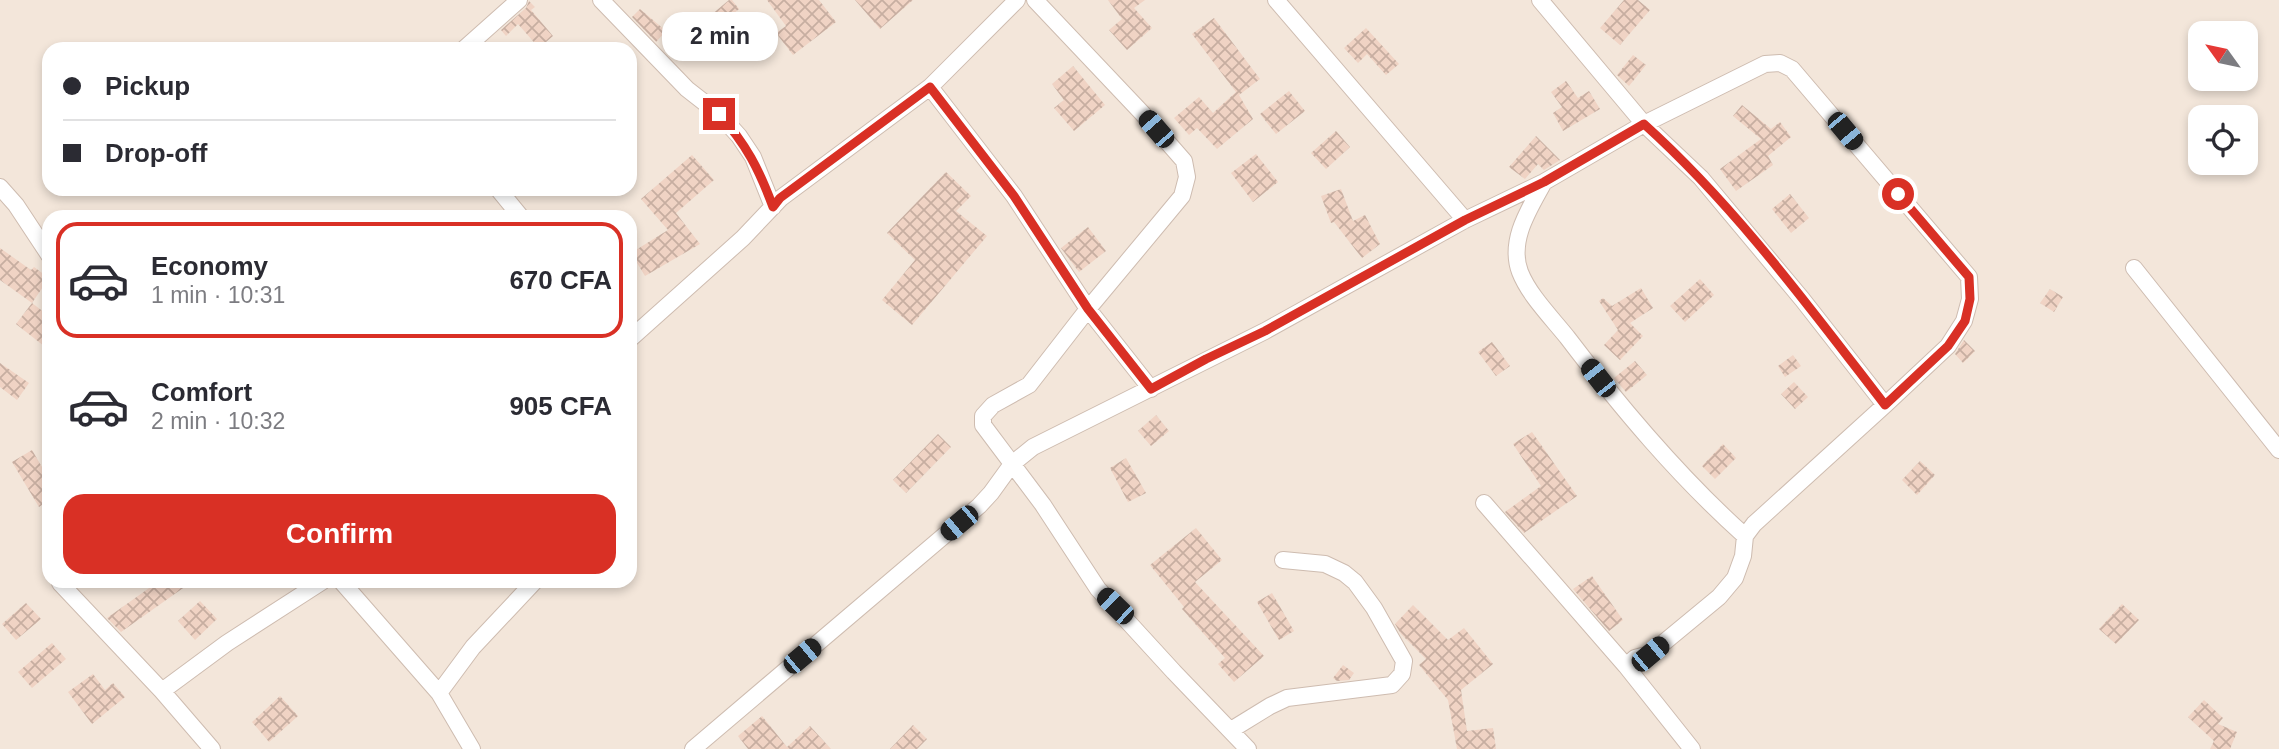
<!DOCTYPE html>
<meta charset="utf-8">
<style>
:root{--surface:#fff;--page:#f2f2f3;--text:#2b2b33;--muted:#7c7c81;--line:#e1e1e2;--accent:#d93025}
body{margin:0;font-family:Arial,sans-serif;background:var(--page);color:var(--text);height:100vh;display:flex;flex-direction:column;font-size:26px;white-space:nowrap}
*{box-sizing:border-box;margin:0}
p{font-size:23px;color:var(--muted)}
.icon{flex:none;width:38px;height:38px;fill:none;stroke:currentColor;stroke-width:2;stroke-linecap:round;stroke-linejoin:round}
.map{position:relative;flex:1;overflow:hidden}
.sheet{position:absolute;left:42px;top:210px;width:595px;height:378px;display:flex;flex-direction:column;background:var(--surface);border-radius:21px;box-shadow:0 4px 10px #0003}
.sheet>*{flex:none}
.guide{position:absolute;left:42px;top:42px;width:595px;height:154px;border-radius:21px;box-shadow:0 4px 10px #0003;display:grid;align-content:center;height:154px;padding:0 21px;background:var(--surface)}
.needle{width:46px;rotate:303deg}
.tools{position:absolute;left:2188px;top:21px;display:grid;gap:14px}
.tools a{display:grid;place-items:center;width:70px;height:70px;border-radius:14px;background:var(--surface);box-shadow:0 4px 10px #0003;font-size:35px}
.end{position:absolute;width:32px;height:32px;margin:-16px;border:9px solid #d93025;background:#fff;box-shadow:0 0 0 4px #fff}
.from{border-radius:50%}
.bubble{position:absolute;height:49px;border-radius:21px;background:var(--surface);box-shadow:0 4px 10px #0003;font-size:23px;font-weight:700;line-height:49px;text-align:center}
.car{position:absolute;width:21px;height:42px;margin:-21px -10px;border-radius:9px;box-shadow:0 0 5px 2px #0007;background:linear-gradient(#222 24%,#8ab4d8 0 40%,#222 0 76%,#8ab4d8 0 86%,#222 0)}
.guide b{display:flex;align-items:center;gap:24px;height:66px;font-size:26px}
.guide b+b{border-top:2px solid var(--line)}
.guide i{width:18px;height:18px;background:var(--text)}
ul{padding:12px 0 0;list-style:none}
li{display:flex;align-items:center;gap:21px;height:116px;margin:0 14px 10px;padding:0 7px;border:4px solid transparent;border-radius:21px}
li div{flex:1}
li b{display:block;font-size:26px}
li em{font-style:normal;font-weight:700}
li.current{border-color:var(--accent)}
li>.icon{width:63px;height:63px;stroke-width:1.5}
.cta{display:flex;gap:14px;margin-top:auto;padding:14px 21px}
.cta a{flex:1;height:80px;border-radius:21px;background:var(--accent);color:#fff;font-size:28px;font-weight:700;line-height:80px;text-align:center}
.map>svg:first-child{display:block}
.residential{fill:#f3e6da;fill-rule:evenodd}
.building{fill:url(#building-cross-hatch)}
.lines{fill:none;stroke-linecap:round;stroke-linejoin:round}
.minor-casing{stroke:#cebcb0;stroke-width:18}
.minor{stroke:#fff;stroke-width:16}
.route{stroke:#d93025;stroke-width:9}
</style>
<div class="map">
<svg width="2279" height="749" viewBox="0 0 2279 749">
<defs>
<pattern id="building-cross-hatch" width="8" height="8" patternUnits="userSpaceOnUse" patternTransform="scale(1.75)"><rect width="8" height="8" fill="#f0d3c4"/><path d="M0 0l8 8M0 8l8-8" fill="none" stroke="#c7aea1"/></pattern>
</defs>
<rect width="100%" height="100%" fill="#fcf4eb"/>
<path class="residential" d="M0 0H2279V749H0ZM2200 33H2245V79H2200ZM49 49H630V189H49ZM2200 117H2245V163H2200ZM49 217H630V581H49Z"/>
<path class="building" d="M729 0H732L739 9 720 25 711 15Z
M767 0H819L836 22 793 55 776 33 786 26Z
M855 0H913L880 29Z
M1108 0H1145L1134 8 1152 28 1127 50 1109 30 1122 19Z
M1624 0H1638L1650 10 1620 45 1600 28Z
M529 1 535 7 531 10 553 36 539 48 518 24 506 36 501 30 526 8Z
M640 9 666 31 656 42 632 17Z
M1214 18 1260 79 1239 95 1253 119 1217 149 1197 128 1189 135 1174 118 1199 97 1213 113 1236 92 1192 34Z
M1366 28 1399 64 1386 75 1367 54 1358 63 1344 48Z
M1633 55 1646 65 1629 86 1617 75Z
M1073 66 1105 105 1074 131 1054 108 1064 100 1052 84Z
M1566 81 1578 98 1589 91 1600 109 1563 131 1553 113 1562 107 1551 92Z
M1289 91 1305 111 1276 134 1260 114Z
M1742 105 1771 129 1780 122 1791 137 1768 156 1773 165 1736 191 1720 169 1761 139 1733 116Z
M1336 131 1350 147 1326 169 1311 153Z
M1536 136 1560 160 1544 170 1538 164 1525 179 1509 167Z
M1256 154 1278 182 1253 202 1231 173Z
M692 155 714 180 676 213 700 244 645 276 631 253 668 230 641 199Z
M946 172 971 196 956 211 987 236 912 325 882 300 915 260 887 233Z
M1341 189 1353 221 1365 215 1380 244 1362 258 1334 222 1331 223 1321 196Z
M1790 194 1809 218 1791 233 1772 209Z
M1088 227 1106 251 1079 272 1061 248Z
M0 248 31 270 34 267 49 278 32 303 0 280Z
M1700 279 1714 295 1685 322 1670 306Z
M1641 288 1653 308 1630 323 1643 336 1620 360 1604 345 1618 330 1599 301 1603 298 1612 306Z
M2050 289 2063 297 2054 312 2040 303Z
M32 303 49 316V350L16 324Z
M1964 340 1975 351 1963 363 1955 354Z
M1492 342 1510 366 1496 376 1478 352Z
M1793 355 1801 366 1785 377 1778 366Z
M1635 361 1647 375 1626 392 1614 378Z
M0 363 29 383 17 400 0 387Z
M1794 382 1808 397 1795 409 1781 394Z
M1156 415 1169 431 1151 446 1138 431Z
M1532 432 1577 496 1524 533 1505 512 1541 486 1513 444Z
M938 434 951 447 906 493 893 480Z
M1723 444 1736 458 1715 479 1702 466Z
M32 450 49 479V500L39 507 12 462Z
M1126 458 1146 493 1128 502 1110 468Z
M1920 461 1935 475 1917 495 1902 480Z
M1196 528 1222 560 1195 582 1264 656 1234 682 1218 664 1225 658 1182 609 1184 607 1150 565Z
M1592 576 1623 620 1609 631 1573 589Z
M159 581H193L121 632 107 618Z
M1272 593 1294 631 1279 640 1257 602Z
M200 601 217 619 195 640 178 621Z
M26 603 41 619 16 640 2 624Z
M2122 604 2139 620 2116 644 2099 629Z
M1413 605 1448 640 1464 628 1493 664 1461 690 1467 731 1493 728 1496 749H1457L1448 700 1419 665 1426 659 1401 634 1395 624Z
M52 643 66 659 32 688 18 672Z
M1343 665 1354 673 1349 680 1337 681 1333 678Z
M93 674 105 690 113 683 125 697 92 724 68 692Z
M280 696 298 716 269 742 252 722Z
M2204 700 2223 718 2218 724 2237 732 2230 749H2210L2214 741 2188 717Z
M762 716 787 747 810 726 831 749H748L738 736Z
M913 725 927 739 917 749H890Z"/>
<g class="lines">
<defs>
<path id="minor" d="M601 0 687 89 719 114 739 136 753 157 773 207
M1035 0 1142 113 1184 161 1187 177 1182 196 1088 309 1029 385 993 405 983 416V425L1043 505 1098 589 1174 672 1248 749
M1276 0 1465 220
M1540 0 1644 124 1701 178 1802 299 1885 405
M464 49 519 0
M930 87 1014 196 1088 309 1151 389
M1544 182C1530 208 1508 240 1520 272 1529 295 1551 317 1567 337 1621 408 1678 476 1745 536
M0 187 16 205 49 255
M498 189 521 217
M2134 268 2279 450
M630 339 743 238 781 198 930 87 1017 0
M1484 503 1626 666
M341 581 439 693 472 749
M60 583 162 691 212 749
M162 691 227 643 323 581
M439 693 473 647 535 581
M1231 730 1270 706 1287 698 1392 685 1402 674 1404 661 1374 608 1355 582 1344 573 1325 564 1283 560
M693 749 979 506 991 493 1012 464 1033 447 1265 331 1465 220 1544 182 1644 124 1765 64 1780 63 1792 69 1969 277 1970 299 1964 321 1948 346 1885 405 1754 524 1745 536 1743 556 1735 578 1719 597 1650 654 1635 658 1626 666 1692 749"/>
</defs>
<use href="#minor" class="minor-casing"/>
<use href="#minor" class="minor"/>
</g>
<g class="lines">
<path class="route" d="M719 114C746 144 759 169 773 207L780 198 930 87 1014 196 1088 309 1151 389 1206 359 1265 331 1465 220 1544 182 1644 124C1736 207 1810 308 1885 405L1948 346 1965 321 1970 299 1969 277 1898 194"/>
</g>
</svg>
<div class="tools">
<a><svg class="needle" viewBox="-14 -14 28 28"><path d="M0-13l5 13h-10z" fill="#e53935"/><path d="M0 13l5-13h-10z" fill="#7c7c81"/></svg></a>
<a><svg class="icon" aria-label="locate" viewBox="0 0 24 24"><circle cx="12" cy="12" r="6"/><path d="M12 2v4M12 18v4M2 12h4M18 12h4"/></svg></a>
</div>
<i class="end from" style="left:1898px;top:194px"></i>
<i class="end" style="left:719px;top:114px"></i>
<div class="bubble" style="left:662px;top:12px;width:116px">2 min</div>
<i class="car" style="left:1156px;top:129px;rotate:319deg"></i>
<i class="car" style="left:1845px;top:131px;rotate:140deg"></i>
<i class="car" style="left:1598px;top:378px;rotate:322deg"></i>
<i class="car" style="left:959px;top:523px;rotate:230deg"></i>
<i class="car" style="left:1115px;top:606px;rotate:314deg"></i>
<i class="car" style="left:1650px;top:654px;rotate:50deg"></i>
<i class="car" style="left:802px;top:656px;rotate:50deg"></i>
<div class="guide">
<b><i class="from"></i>Pickup</b>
<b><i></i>Drop-off</b>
</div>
<section class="sheet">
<ul>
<li class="current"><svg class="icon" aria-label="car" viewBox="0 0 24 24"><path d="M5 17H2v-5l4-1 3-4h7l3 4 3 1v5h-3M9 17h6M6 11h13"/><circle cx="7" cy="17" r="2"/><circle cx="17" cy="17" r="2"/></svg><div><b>Economy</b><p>1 min · 10:31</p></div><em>670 CFA</em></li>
<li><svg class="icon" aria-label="car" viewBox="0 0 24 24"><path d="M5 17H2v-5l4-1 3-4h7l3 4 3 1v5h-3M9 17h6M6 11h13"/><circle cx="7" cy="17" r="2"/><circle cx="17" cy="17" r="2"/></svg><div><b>Comfort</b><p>2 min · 10:32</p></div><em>905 CFA</em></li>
</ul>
<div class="cta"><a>Confirm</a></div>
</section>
</div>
